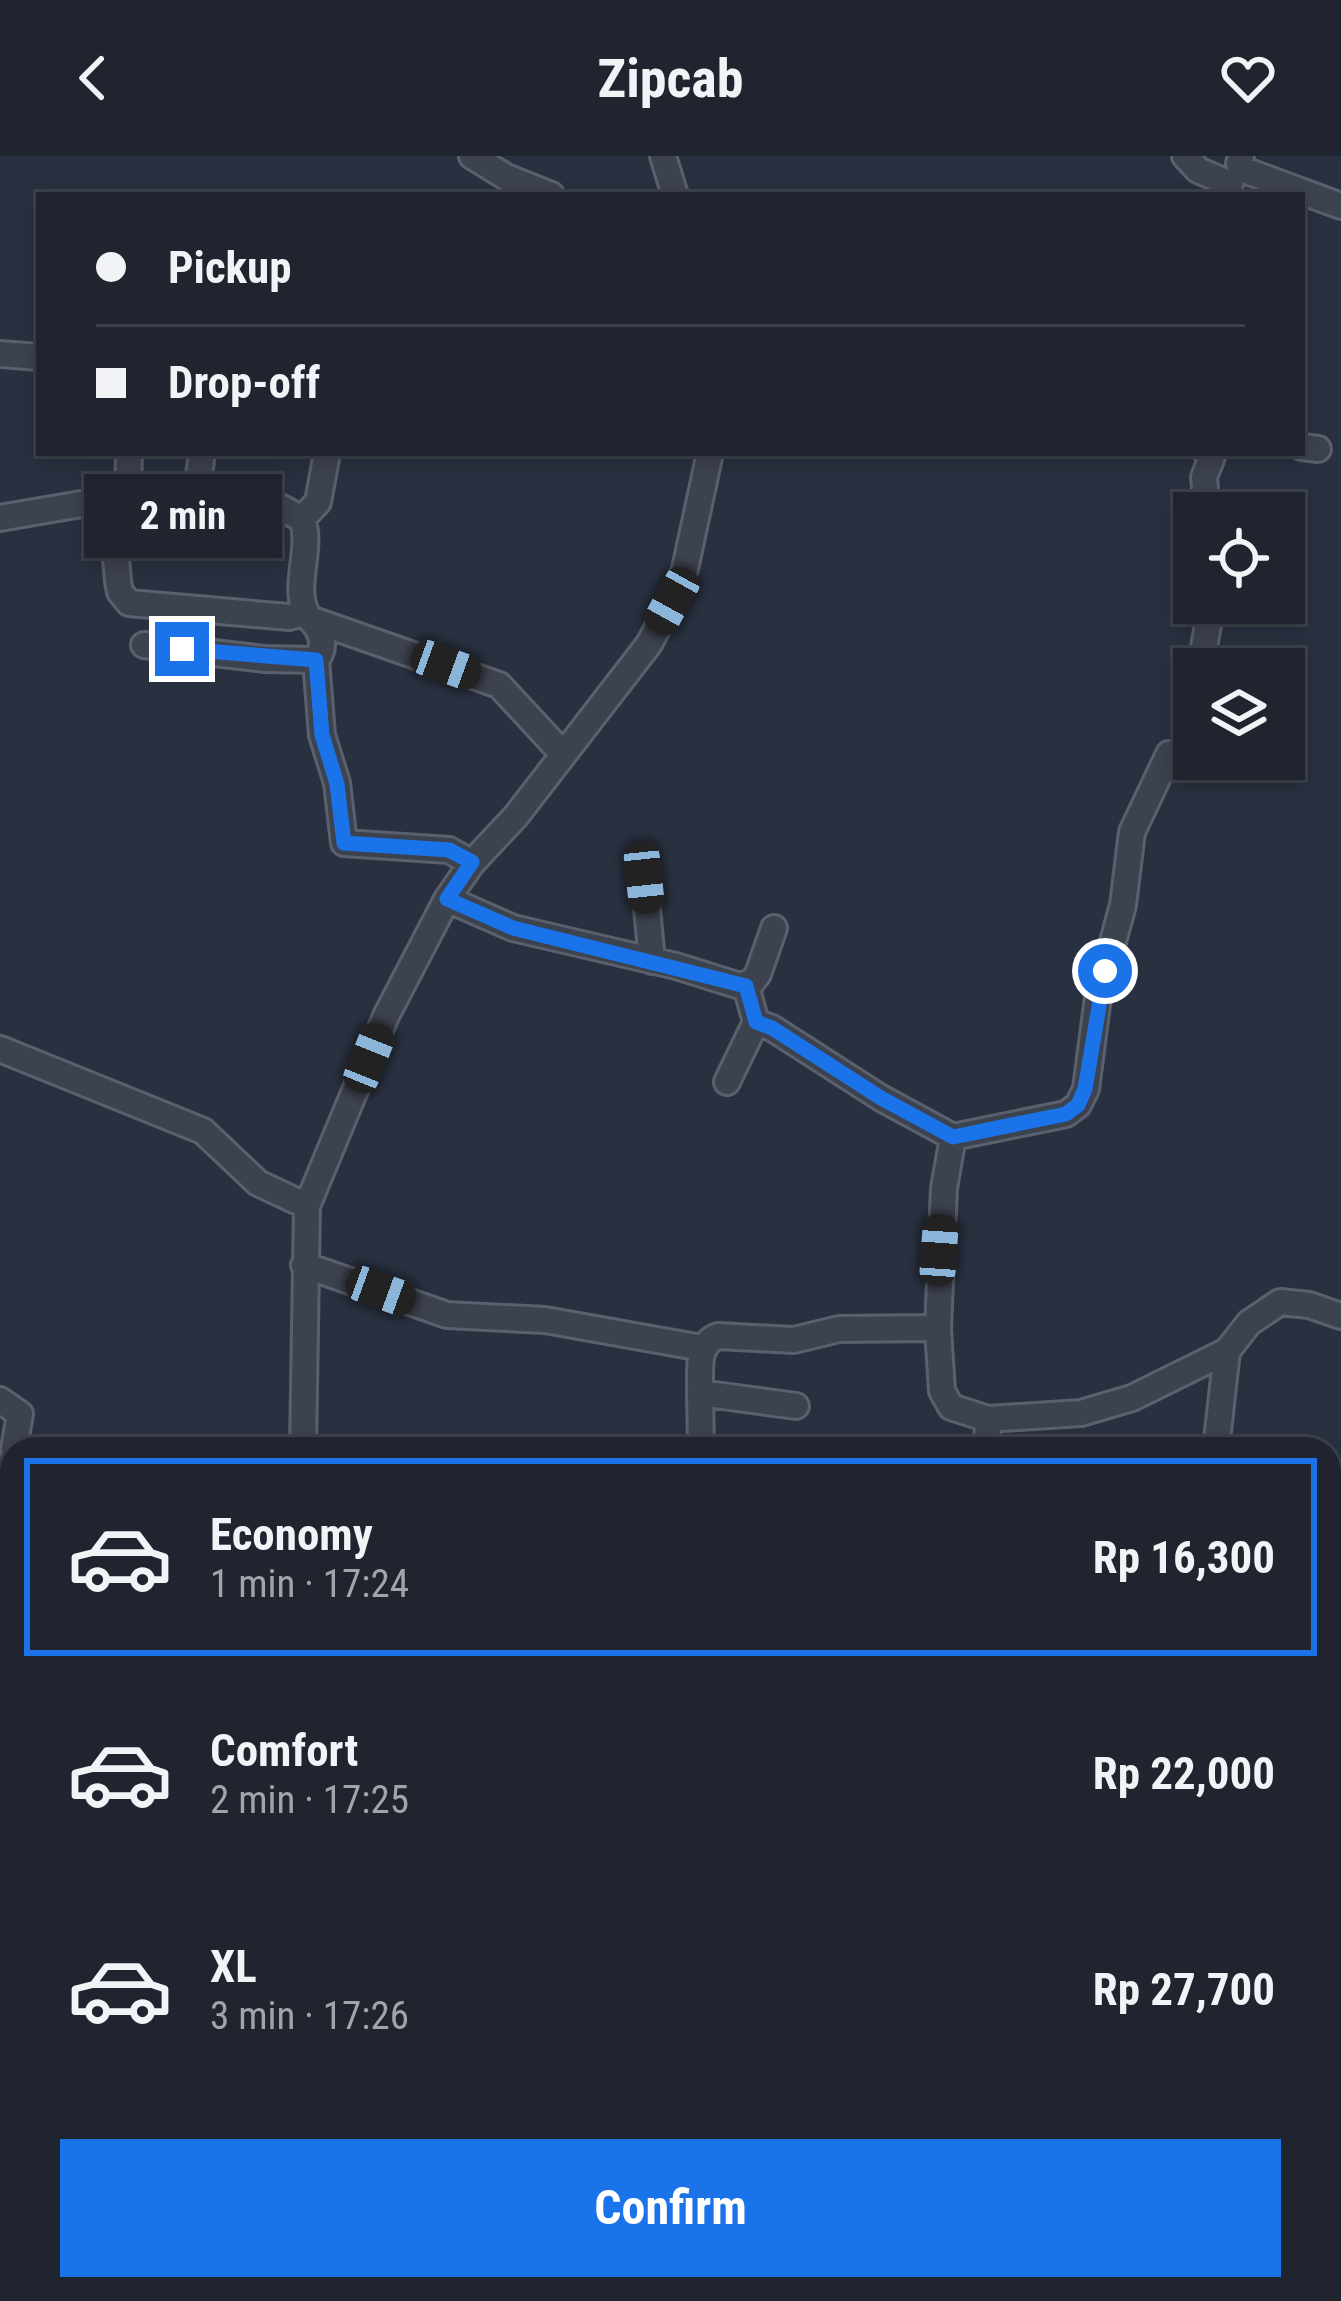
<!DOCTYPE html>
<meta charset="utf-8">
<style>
:root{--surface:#1f242f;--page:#2c303b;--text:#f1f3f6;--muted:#a1a4aa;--line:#3c414b;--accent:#1a73e8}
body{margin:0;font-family:"Roboto Condensed",sans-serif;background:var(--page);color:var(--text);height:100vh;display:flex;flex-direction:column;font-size:45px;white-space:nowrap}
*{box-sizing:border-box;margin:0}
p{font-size:39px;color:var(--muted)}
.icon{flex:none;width:66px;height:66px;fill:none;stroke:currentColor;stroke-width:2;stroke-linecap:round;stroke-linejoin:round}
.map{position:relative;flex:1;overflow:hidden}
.sheet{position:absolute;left:0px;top:1281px;width:1341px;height:864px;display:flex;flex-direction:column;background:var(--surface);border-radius:36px 36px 0 0;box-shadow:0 6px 18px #0003,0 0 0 3px var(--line)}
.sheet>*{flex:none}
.banner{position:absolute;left:36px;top:36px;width:1269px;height:264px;border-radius:0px;box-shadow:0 6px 18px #0003,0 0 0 3px var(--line);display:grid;align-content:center;height:264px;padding:0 60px;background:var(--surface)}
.controls{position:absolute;left:1173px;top:336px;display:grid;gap:24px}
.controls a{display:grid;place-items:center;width:132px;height:132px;border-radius:0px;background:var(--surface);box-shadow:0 6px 18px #0003,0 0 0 3px var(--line);font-size:60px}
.end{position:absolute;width:54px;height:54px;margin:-27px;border:15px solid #1a73e8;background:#fff;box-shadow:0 0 0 6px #fff}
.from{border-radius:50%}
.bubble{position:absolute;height:84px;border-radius:0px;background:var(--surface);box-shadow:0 6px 18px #0003,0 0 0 3px var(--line);font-size:39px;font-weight:700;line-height:84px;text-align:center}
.car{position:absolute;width:36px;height:72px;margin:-36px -18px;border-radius:15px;box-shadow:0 0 9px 3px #0007;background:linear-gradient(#222 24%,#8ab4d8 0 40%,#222 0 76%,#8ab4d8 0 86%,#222 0)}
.banner b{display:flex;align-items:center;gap:42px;height:114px;font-size:45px}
.banner b+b{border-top:3px solid var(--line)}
.banner i{width:30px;height:30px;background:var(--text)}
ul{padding:21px 0 0;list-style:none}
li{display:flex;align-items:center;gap:36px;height:198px;margin:0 24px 18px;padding:0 36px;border:6px solid transparent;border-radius:0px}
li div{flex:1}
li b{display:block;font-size:45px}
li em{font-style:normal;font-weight:700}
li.on{border-color:var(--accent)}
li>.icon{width:108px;height:108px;stroke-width:1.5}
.cta{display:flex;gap:24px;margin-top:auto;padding:24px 60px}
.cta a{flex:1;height:138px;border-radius:0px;background:var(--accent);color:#fff;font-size:48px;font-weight:700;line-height:138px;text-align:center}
header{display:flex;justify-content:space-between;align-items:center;height:156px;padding:0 60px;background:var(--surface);font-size:54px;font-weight:700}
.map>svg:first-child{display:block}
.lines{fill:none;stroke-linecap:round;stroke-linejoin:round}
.minor-casing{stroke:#5a606c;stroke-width:30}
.minor{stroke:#3d424f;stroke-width:24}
.route{stroke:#1a73e8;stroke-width:15}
</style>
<header><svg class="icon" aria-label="back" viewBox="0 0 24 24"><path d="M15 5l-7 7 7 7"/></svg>Zipcab<svg class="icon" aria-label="heart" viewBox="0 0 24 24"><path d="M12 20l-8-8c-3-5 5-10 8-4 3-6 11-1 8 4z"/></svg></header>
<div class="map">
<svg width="1341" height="2145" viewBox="0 0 1341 2145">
<rect width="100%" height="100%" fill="#29303f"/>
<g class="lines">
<defs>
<path id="minor" d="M472 0 506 21 551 39
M663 0 675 39
M1185 0 1198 14 1230 28
M1241 0 1239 8 1244 14 1341 50
M0 198 39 201
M1302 291 1318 293
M129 297 128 339 172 347 221 341 280 351 302 363C314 394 289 435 310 463L499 529 562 597
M196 341 202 297
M111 346 118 425 120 436 129 447 289 461 304 457
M1207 357 1204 321 1212 301 1207 297
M0 362 122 341
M302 363 318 346 327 297
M144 489 265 503 316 504C327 490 322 475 310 463
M316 504 322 579 337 627 344 687 449 694 472 707
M1200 513 1212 447
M1188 545 1194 530
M644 721 652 805
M447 743 513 772 676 810 740 830 752 826 758 818 774 772
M756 866 772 872 881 942 953 981
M0 893 203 975 258 1027 307 1050
M727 926 756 866 746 830
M304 1109 447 1159 545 1164 702 1192
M938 1173 944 1032 953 981 1066 958 1078 949 1086 933 1098 841 1123 749 1132 676 1169 598
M700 1237C701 1215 695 1189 718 1180L794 1184 839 1173 928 1172 938 1173 942 1235 951 1251 988 1263 1081 1257 1132 1242 1227 1195 1249 1167 1280 1146 1309 1149 1341 1160
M0 1244 20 1258 14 1293
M303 1293 307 1050 386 860 447 743 472 707 516 660 649 488 672 445 685 413 710 297
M701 1293 700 1237 796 1250
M987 1293 988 1263
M1216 1293 1227 1195
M12 1305V1349
M1329 1496 1341 1466
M0 1696 12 1692
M616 2133 629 2145
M1088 2133V2145
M24 2145 42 2133
M262 2145 268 2133
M706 2145 710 2133
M753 2145 756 2133
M798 2145 802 2133
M1307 2145 1308 2133"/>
</defs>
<use href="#minor" class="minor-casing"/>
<use href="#minor" class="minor"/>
</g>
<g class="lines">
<path class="route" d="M182 493 316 504 322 579 337 628 344 687 449 694 472 706 447 743 513 772 746 830 756 866 772 872 881 942 953 981 1066 958 1078 949 1085 933 1105 815"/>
</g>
</svg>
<div class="controls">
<a><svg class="icon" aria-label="locate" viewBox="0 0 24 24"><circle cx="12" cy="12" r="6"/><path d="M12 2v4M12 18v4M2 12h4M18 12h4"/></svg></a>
<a><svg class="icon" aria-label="layers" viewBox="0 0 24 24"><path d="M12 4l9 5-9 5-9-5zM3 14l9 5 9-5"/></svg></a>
</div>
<i class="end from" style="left:1105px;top:815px"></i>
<i class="end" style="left:182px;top:493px"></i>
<div class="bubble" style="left:84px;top:318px;width:198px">2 min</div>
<i class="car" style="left:672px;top:445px;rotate:209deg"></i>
<i class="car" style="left:446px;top:509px;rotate:110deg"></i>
<i class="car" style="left:644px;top:722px;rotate:174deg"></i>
<i class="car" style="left:369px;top:902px;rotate:22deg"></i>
<i class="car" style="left:939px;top:1094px;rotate:4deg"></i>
<i class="car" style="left:381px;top:1135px;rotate:110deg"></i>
<div class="banner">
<b><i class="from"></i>Pickup</b>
<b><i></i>Drop-off</b>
</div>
<section class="sheet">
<ul>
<li class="on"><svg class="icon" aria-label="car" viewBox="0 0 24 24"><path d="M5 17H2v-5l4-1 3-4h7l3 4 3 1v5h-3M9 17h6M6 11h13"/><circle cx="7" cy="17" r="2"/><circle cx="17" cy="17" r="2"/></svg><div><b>Economy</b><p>1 min · 17:24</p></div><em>Rp 16,300</em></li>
<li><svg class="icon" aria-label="car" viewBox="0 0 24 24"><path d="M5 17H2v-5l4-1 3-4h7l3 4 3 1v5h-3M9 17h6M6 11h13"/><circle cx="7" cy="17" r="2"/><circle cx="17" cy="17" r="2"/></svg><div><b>Comfort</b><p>2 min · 17:25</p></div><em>Rp 22,000</em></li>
<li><svg class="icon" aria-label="car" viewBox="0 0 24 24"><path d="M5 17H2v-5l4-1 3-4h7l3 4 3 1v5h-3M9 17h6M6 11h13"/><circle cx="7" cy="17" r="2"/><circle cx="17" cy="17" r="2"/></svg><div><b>XL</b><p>3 min · 17:26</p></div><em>Rp 27,700</em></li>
</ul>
<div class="cta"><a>Confirm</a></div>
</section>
</div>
